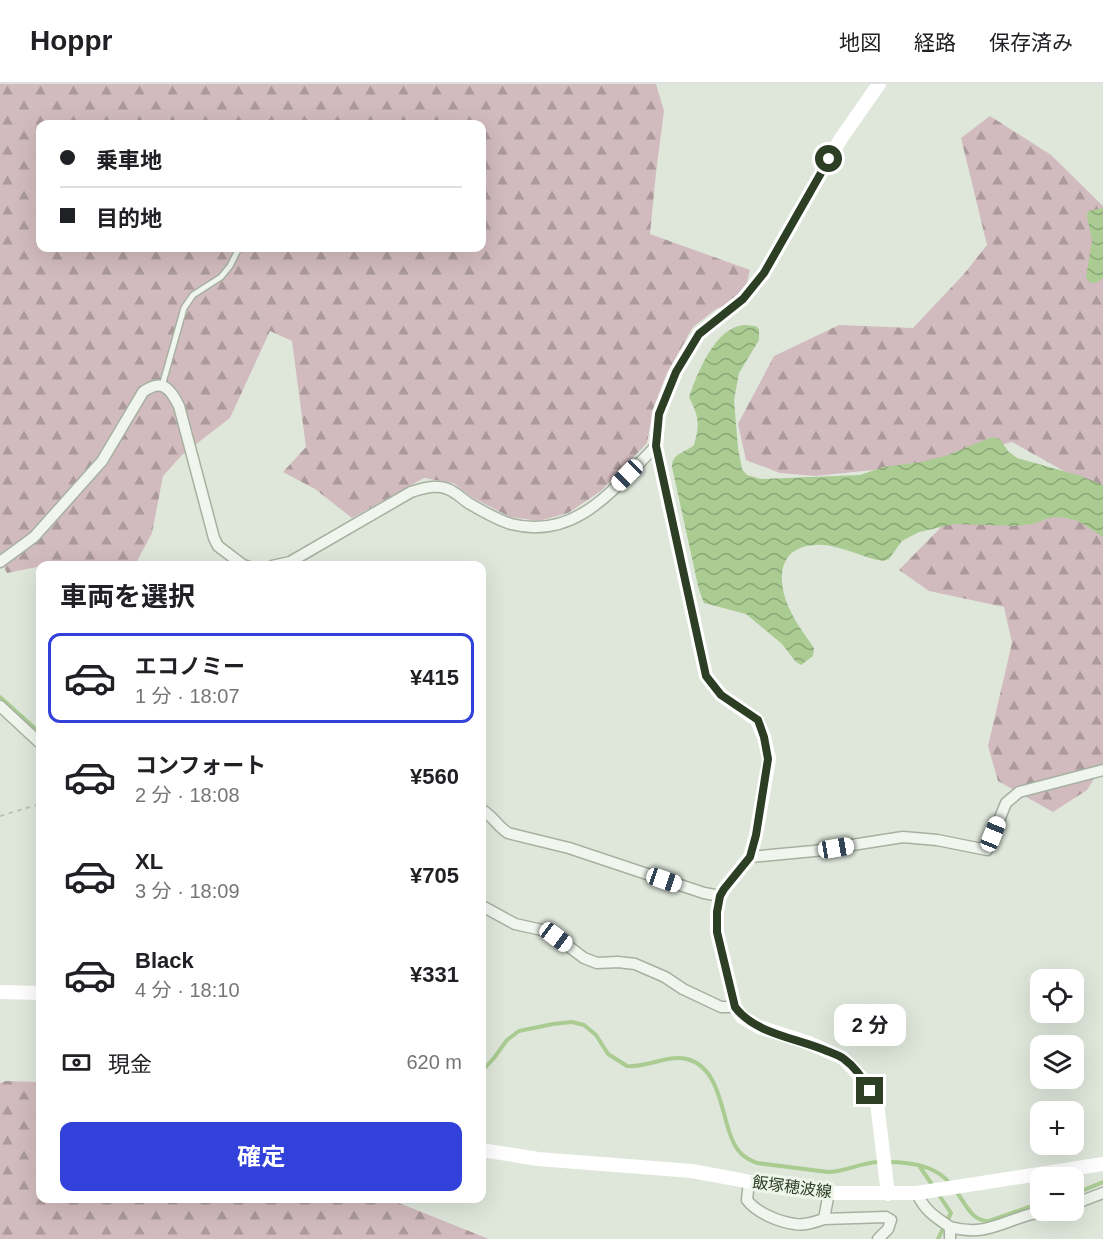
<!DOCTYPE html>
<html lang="ja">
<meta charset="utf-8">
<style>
:root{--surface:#fff;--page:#f2f2f2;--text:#202124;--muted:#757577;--line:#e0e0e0;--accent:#3241da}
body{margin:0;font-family:Arial,"Noto Sans JP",sans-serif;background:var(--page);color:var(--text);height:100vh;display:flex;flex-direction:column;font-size:22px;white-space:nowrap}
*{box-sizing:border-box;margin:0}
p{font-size:20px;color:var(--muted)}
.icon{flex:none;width:33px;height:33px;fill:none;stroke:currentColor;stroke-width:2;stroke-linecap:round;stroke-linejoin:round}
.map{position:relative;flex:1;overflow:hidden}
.details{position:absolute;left:36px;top:477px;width:450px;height:642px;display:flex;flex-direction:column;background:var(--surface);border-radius:12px;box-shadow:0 6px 24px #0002}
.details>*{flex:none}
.top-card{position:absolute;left:36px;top:36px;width:450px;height:132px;border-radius:12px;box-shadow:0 6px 24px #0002;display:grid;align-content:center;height:132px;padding:0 24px;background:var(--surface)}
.fabs{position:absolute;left:1030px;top:885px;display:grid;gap:12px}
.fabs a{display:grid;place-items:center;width:54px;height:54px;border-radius:12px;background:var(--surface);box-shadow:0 6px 24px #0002;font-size:30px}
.end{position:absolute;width:27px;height:27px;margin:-14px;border:8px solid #2c3e24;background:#fff;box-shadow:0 0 0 3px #fff}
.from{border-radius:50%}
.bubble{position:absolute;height:42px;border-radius:12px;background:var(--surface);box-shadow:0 6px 24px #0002;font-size:20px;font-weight:700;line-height:42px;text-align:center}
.car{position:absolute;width:18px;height:36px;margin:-18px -9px;border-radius:8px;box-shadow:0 0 4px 2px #0007;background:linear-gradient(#fff 24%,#345 0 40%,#fff 0 76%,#345 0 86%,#fff 0)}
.top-card b{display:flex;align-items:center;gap:21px;height:57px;font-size:22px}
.top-card b+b{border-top:2px solid var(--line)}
.top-card i{width:15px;height:15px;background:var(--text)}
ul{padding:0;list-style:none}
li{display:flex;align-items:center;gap:18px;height:90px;margin:0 12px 9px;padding:0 12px;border:3px solid transparent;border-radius:12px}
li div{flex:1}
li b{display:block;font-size:22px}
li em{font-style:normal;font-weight:700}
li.active{border-color:var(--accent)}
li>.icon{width:54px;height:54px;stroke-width:1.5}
h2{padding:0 24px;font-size:27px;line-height:72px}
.pay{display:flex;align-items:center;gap:15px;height:66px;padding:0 24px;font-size:22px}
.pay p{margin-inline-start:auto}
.cta{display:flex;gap:12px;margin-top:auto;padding:12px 24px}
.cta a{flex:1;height:69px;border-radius:12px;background:var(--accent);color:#fff;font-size:24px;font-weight:700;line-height:69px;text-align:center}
header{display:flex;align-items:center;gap:36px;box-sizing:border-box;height:84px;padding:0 30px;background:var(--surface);border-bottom:2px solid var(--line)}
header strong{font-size:28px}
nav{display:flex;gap:33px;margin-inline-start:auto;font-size:21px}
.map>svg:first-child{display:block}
.forest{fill:url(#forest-firs);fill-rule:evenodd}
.water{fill:url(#water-waves)}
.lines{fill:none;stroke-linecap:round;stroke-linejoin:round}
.stream{stroke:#aacb92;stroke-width:4}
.lane-casing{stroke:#a6b1a0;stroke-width:8}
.street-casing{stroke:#a6b1a0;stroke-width:13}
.path{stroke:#bdc5b9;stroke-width:2;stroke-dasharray:4.5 4.5;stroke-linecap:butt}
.lane{stroke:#f0f5ee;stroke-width:5}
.street{stroke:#f0f5ee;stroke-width:10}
.secondary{stroke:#fff;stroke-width:14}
.route{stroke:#2c3e24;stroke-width:8}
.labels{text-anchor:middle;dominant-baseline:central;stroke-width:6;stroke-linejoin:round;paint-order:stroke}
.street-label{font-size:16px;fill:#2c3e24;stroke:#eef5ea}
</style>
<header>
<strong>Hoppr</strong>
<nav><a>地図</a><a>経路</a><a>保存済み</a></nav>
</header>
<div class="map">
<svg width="1103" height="1155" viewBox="0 0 1103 1155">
<defs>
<pattern id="forest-firs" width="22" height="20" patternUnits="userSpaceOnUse" patternTransform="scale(1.5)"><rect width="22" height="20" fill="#d2bbbf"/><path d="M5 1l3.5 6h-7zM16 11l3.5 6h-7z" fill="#ab999b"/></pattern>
<pattern id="water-waves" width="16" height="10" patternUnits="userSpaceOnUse" patternTransform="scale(1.5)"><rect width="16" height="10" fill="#aacb92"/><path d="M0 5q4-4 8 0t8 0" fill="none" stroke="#8ba677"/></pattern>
</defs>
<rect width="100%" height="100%" fill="#dfe7db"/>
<path class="forest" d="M0 0H656L664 27 656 89 650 150 750 186 743 215 716 225 693 243 667 289 653 325 647 359 601 407 568 429 539 437 510 433 473 414 453 399 424 394 352 434 315 405 283 388 306 363 292 257 270 247 230 334 182 371 163 392 152 449 135 481 40 482V492L37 483 7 489 0 476ZM40 40H482V164H40Z
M990 32 1051 71 1103 122V409L1012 358 931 380 815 392 780 389 746 376 738 340 774 272 839 241 913 244 964 190 987 161 961 54Z
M1103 417V681L1087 706 1053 728 998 697 988 662 1012 559 1004 523 929 507 899 486 949 435Z
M6 997 40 998V1114L389 1115 489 1155H0V999Z"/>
<path class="water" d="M1103 124V194L1096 199H1090L1086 193 1092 157 1087 132 1088 127Z
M744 241 756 242 759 245V256L739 289 734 316 738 364 742 385 747 391 761 395 860 391 883 383 921 378 945 372 992 353 1000 355 1008 367 1017 374 1081 392 1103 401V453L1078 437 1066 434 1052 433 1033 440 1014 442 955 440 919 448 902 457 889 475 883 477C861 474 838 459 815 461 775 463 777 501 791 528 797 541 806 552 814 564L813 572 801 581 795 577 782 560 746 530 704 519 699 506 672 383C672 369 685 369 694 361 700 340 699 333 689 313 697 290 715 243 744 241Z"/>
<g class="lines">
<path class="stream" d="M0 613 40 649
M482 987 494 974 507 956 519 947 553 940 572 938 584 941 596 951 608 970 627 982C647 984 668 970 687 975 725 985 720 1042 738 1066 743 1073 750 1076 757 1079L828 1088C846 1088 861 1078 880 1078
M887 1078C909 1078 938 1082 951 1101
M920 1083 933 1102
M956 1107C965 1119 972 1138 989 1137L1041 1119
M937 1108 951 1129 938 1155
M1074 1110 1103 1098"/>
<defs>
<path id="lane" d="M162 302 184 224 193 211 221 193 230 182 239 164"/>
<path id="street" d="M0 478 34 453 102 377 143 308C162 294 170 304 179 322L214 454 218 462 243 481 247 482
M272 482 290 478 411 408C426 403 441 399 455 409 460 412 465 417 470 420 482 427 498 436 511 440 577 457 615 403 656 362
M0 622 40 659
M482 726C493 732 497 742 508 749L569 764 704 809 720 812
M750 773 814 767 903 753 937 756 987 766 1006 719 1019 708 1103 686
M482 822 515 840 542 846 556 853 584 874 597 879 618 878 635 880 665 893 683 905 721 923H735
M749 1097 747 1116C757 1129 779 1138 795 1140 804 1142 815 1138 824 1135L829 1108
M917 1109C924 1126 935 1133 950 1143V1155
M1074 1120 1103 1109
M824 1135 886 1133 891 1136 888 1145 878 1155
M950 1143C983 1152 998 1140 1028 1131 1037 1128 1047 1128 1057 1126"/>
</defs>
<use href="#lane" class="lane-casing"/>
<use href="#street" class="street-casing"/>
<path class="path" d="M0 732 40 720"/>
<use href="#lane" class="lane"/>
<use href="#street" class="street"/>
<path class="secondary" d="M879 0 840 56 764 189 743 215 699 250 676 288 659 330 656 362 706 592 721 611 757 636 764 653 769 675 756 751 750 773 724 805 720 812 717 828V848L735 923 742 933 759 943 809 959 843 974 864 996 877 1019 888 1110
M0 908 40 909
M482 1066 538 1075 692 1087 789 1105 836 1109H917L1103 1080"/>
</g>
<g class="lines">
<path class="route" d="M829 75 764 189 743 215 699 250 676 288 659 330 656 362 706 592 721 611 758 636 764 653 768 675 756 751 750 773 724 805 720 812 717 828V848L735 923C755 950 797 954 827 967 832 969 839 971 844 975 855 983 864 996 870 1007"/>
</g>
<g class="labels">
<g class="street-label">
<text transform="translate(792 1103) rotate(7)">飯塚穂波線</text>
</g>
</g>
</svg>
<div class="fabs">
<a><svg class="icon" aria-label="locate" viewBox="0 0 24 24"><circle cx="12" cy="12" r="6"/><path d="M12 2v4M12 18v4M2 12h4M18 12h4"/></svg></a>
<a><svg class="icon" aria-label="layers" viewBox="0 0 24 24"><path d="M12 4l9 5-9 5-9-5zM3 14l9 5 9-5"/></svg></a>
<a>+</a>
<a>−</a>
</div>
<i class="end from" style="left:829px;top:75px"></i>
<i class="end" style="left:870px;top:1007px"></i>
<div class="bubble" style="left:834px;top:920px;width:72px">2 分</div>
<i class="car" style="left:627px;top:391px;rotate:225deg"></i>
<i class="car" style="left:993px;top:750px;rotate:22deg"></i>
<i class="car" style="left:836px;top:764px;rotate:81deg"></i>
<i class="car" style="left:664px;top:796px;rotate:109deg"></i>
<i class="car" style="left:556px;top:853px;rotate:127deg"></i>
<div class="top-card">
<b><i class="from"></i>乗車地</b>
<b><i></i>目的地</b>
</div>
<section class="details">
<h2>車両を選択</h2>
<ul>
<li class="active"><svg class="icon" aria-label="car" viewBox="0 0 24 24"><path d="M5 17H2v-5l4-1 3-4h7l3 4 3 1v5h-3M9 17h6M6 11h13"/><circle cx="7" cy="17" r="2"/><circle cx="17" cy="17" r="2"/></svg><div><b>エコノミー</b><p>1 分 · 18:07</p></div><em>¥415</em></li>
<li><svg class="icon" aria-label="car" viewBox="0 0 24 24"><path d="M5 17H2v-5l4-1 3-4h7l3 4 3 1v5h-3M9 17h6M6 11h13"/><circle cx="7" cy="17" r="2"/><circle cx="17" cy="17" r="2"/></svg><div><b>コンフォート</b><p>2 分 · 18:08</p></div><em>¥560</em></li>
<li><svg class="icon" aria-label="car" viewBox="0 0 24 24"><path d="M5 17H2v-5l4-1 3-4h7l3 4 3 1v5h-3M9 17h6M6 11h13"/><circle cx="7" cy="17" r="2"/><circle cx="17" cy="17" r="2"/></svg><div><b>XL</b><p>3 分 · 18:09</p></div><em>¥705</em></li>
<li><svg class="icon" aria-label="car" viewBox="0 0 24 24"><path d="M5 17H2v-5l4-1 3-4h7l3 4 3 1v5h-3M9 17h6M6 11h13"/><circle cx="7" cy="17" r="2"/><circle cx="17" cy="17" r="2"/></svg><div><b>Black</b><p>4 分 · 18:10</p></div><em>¥331</em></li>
</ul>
<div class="pay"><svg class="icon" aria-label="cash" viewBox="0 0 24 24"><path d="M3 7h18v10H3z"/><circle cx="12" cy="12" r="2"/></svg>現金<p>620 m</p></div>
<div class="cta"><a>確定</a></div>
</section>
</div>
